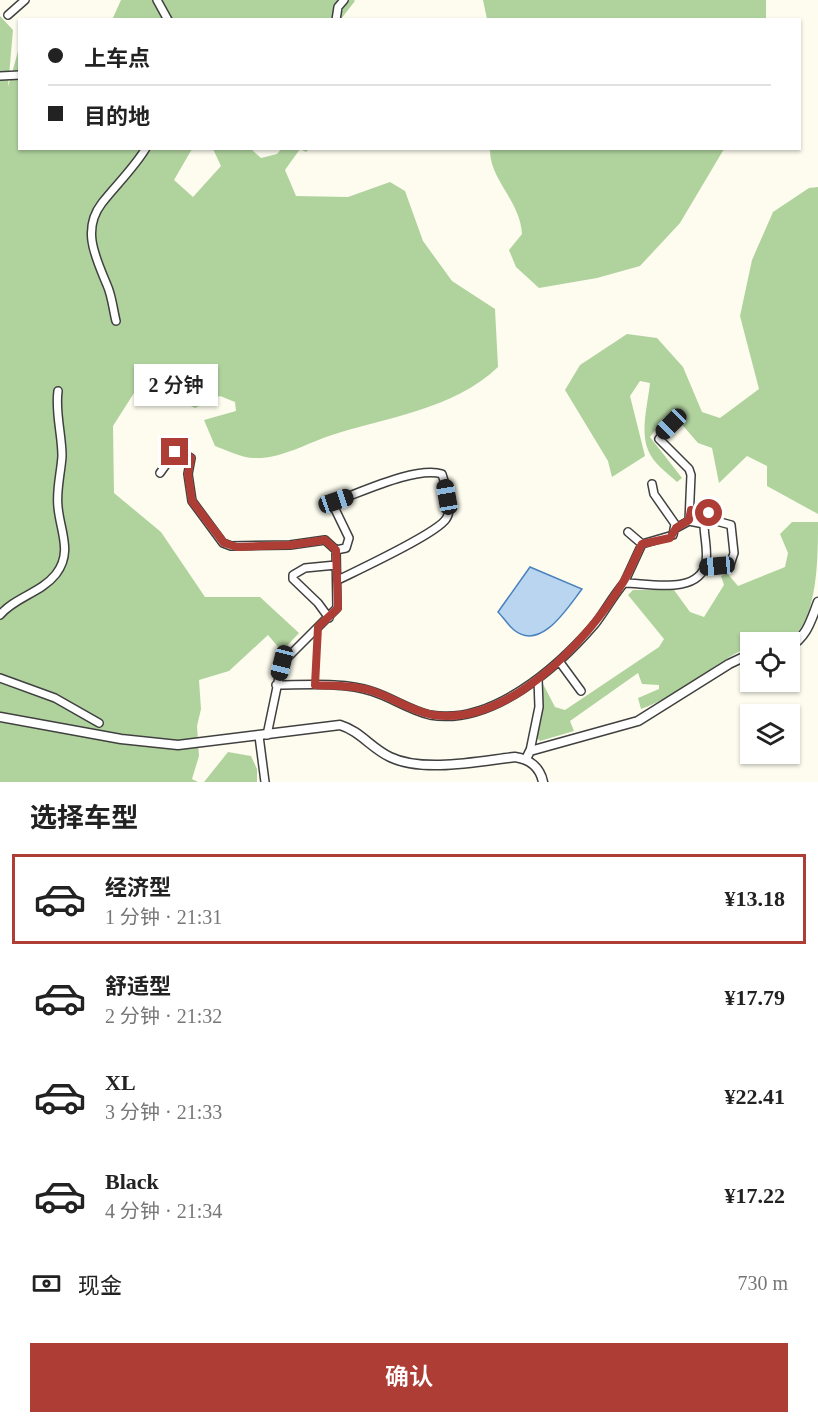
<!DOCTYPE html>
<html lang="zh">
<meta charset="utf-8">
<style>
:root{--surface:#fff;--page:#f6f6f6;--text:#222;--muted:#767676;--line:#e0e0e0;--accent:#ae3d35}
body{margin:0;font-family:"Times New Roman","Noto Sans SC",serif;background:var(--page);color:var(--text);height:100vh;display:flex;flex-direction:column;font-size:22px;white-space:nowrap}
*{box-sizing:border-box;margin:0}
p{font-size:20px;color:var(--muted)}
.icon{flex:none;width:33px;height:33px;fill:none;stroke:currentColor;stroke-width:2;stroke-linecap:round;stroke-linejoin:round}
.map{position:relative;height:782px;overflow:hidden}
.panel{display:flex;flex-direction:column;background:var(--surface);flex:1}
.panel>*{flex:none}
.top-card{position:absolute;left:18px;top:18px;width:783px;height:132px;border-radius:0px;box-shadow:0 2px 4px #0004;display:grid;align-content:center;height:132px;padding:0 30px;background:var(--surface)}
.controls{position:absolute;left:740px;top:632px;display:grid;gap:12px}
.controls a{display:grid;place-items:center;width:60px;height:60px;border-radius:0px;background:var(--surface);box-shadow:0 2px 4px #0004;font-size:30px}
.end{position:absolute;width:27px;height:27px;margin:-14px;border:8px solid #ae3d35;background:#fff;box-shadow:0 0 0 3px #fff}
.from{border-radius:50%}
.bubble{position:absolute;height:42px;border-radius:0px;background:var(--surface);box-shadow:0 2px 4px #0004;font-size:20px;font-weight:600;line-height:42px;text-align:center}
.car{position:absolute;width:18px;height:36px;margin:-18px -9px;border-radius:8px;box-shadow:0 0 4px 2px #0007;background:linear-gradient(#222 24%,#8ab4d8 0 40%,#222 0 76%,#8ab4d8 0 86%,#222 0)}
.top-card b{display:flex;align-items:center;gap:21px;height:57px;font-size:22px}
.top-card b+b{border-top:2px solid var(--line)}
.top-card i{width:15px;height:15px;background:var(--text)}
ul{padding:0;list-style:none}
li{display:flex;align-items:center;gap:18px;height:90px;margin:0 12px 9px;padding:0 18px;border:3px solid transparent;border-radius:0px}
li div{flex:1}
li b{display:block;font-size:22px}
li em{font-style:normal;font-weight:600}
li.on{border-color:var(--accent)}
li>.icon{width:54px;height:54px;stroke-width:1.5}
h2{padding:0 30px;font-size:27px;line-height:72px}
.pay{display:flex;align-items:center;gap:15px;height:66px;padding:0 30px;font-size:22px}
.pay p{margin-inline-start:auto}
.action{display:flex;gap:12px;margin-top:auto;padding:12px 30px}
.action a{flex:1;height:69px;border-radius:0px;background:var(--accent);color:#fff;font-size:24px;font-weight:600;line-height:69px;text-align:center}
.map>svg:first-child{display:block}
.forest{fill:#b0d39e}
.water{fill:#b9d5ef;stroke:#4982be;stroke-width:1.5}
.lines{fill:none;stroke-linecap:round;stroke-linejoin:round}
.service-casing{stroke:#404040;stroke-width:6}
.minor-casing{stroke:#404040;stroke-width:10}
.tertiary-casing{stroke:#404040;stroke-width:11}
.service{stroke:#fff;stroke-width:3}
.minor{stroke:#fff;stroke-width:7}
.tertiary{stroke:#fff;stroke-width:8}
.route{stroke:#ae3d35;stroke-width:8}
</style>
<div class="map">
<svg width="818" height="782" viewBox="0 0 818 782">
<rect width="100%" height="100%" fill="#fdfcef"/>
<path class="forest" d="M121 0H354L355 1 341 19 112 20Z
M483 0H766V19H487Z
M0 16 13 30 8 87 19 48 20 148 192 149 174 180 193 197 221 166 213 149H251L261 158 277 154 281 149H309L306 152 300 149 285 170 296 196 348 197 390 182 405 191 423 241 452 281 495 309 498 367C453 410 386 417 329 436 305 444 281 459 254 458 242 458 226 450 215 446L204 420 236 411 235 402 220 396 195 408 141 382 113 426 114 493 161 532 205 597H260L299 633 284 649 279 648 268 635 229 671 199 680 201 709 197 726 199 756 192 779 198 782H0Z
M490 149V148L724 149 680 223 640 266 597 278 539 288 516 267 509 250 522 234C520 200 489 179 490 149Z
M818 187V514L767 486V466L747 456 719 483 712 448 698 443 672 413 664 418 650 437 682 478 677 482C667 473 653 463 648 450 640 431 648 403 650 383L640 381 630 396 645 456 612 477 608 461 565 390 580 365 627 334 657 338 683 367 702 412 720 418 759 389 740 316 752 260 773 212 809 188Z
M792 522H818C818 556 818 617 792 638 780 645 763 642 750 642V646C712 664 680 695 641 709L638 698 659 689V685L642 684 638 673 570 721 574 731 540 741 537 738 542 715V682L555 707 565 710 659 647 664 639 628 595 633 590H674L690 612 704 617 724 585 721 576 727 573 738 586 785 567 788 553 780 534Z
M228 752 251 756 257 769V782H204Z"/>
<path class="water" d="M530 567 582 589C568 607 541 652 514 630 508 625 503 617 498 612Z"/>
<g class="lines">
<defs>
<path id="service" d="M315 683 318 630"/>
<path id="minor" d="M157 0 168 20
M8 15 25 0
M336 20 338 7 344 0
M0 76 20 75
M116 321C113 309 112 296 107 285 96 258 81 230 102 203 116 185 134 168 146 148
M671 424 659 439 689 469 691 475 689 521
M160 473 175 452 179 451 191 458 188 474 192 501 223 543 231 546 290 545 325 540 336 550 346 548 349 538 334 507 336 501C362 492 416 466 442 474 445 485 454 508 446 519 436 534 358 570 338 580
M676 528 689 521 704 524 710 517 709 513 691 510
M628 532 642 544 673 535 675 524 654 494 652 484
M704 567 730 565 734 553 731 525 709 519
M624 583 642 544
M0 615C15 597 41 593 56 574 73 552 60 531 58 507 56 490 61 473 62 456 62 434 55 413 58 391
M329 618 318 603 293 579V575L305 568 336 565
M559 661 581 691
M0 678 55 698 99 723
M276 685C304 685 345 682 371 691 391 697 409 710 430 715 492 726 558 667 595 624 605 611 613 596 624 583 647 583 700 596 706 562 708 550 704 536 704 524
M267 735 282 663 337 608 336 550
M259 736 265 782
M530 751 539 707 538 679"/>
<path id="tertiary" d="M789 647C807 637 811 620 818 602
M0 717 121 739 178 745 340 725C360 731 371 748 390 757 423 773 480 761 515 757 529 759 540 767 543 782
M526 759 530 751 638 721 729 664 750 654"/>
</defs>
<use href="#service" class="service-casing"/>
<use href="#minor" class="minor-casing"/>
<use href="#tertiary" class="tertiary-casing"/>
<use href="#service" class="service"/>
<use href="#minor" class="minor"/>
<use href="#tertiary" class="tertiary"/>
</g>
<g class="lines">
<path class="route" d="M175 452 179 451 191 458 188 474 192 501 224 543 237 547 290 545 325 540 336 550 338 608 318 627 315 685C332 686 352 685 369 690 391 696 409 711 433 715 509 726 586 642 622 584 630 572 635 557 642 544L670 538 676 528 689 520 691 510 709 513"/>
</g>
</svg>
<div class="controls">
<a><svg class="icon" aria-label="locate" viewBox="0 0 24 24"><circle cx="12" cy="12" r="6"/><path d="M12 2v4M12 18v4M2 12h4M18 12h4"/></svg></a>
<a><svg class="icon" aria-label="layers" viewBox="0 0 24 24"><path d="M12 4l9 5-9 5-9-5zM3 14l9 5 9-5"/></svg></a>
</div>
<i class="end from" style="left:709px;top:513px"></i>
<i class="end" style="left:175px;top:452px"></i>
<div class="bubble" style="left:134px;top:364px;width:84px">2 分钟</div>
<i class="car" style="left:671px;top:424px;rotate:225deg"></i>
<i class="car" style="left:447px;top:497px;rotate:350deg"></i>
<i class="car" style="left:336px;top:501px;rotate:71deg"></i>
<i class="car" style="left:717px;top:566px;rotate:265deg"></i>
<i class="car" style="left:282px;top:663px;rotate:194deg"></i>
<div class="top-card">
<b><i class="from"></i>上车点</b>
<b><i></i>目的地</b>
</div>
</div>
<section class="panel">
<h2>选择车型</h2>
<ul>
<li class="on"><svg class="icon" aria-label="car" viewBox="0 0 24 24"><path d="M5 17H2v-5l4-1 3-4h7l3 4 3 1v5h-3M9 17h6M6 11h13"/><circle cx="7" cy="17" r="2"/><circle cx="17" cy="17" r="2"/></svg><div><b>经济型</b><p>1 分钟 · 21:31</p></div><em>¥13.18</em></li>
<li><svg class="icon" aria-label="car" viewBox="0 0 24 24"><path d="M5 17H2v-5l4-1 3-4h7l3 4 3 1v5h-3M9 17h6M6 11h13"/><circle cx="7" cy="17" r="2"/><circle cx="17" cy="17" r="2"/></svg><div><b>舒适型</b><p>2 分钟 · 21:32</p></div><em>¥17.79</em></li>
<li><svg class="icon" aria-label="car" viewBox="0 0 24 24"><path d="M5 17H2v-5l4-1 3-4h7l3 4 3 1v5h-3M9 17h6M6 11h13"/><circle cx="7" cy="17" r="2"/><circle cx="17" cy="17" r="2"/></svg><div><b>XL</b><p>3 分钟 · 21:33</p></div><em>¥22.41</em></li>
<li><svg class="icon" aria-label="car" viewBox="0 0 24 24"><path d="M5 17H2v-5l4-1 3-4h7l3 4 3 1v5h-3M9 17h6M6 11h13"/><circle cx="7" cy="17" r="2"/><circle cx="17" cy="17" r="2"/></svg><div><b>Black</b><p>4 分钟 · 21:34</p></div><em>¥17.22</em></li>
</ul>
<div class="pay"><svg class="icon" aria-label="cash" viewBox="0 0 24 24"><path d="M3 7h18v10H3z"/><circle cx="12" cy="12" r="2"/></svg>现金<p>730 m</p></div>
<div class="action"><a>确认</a></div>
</section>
